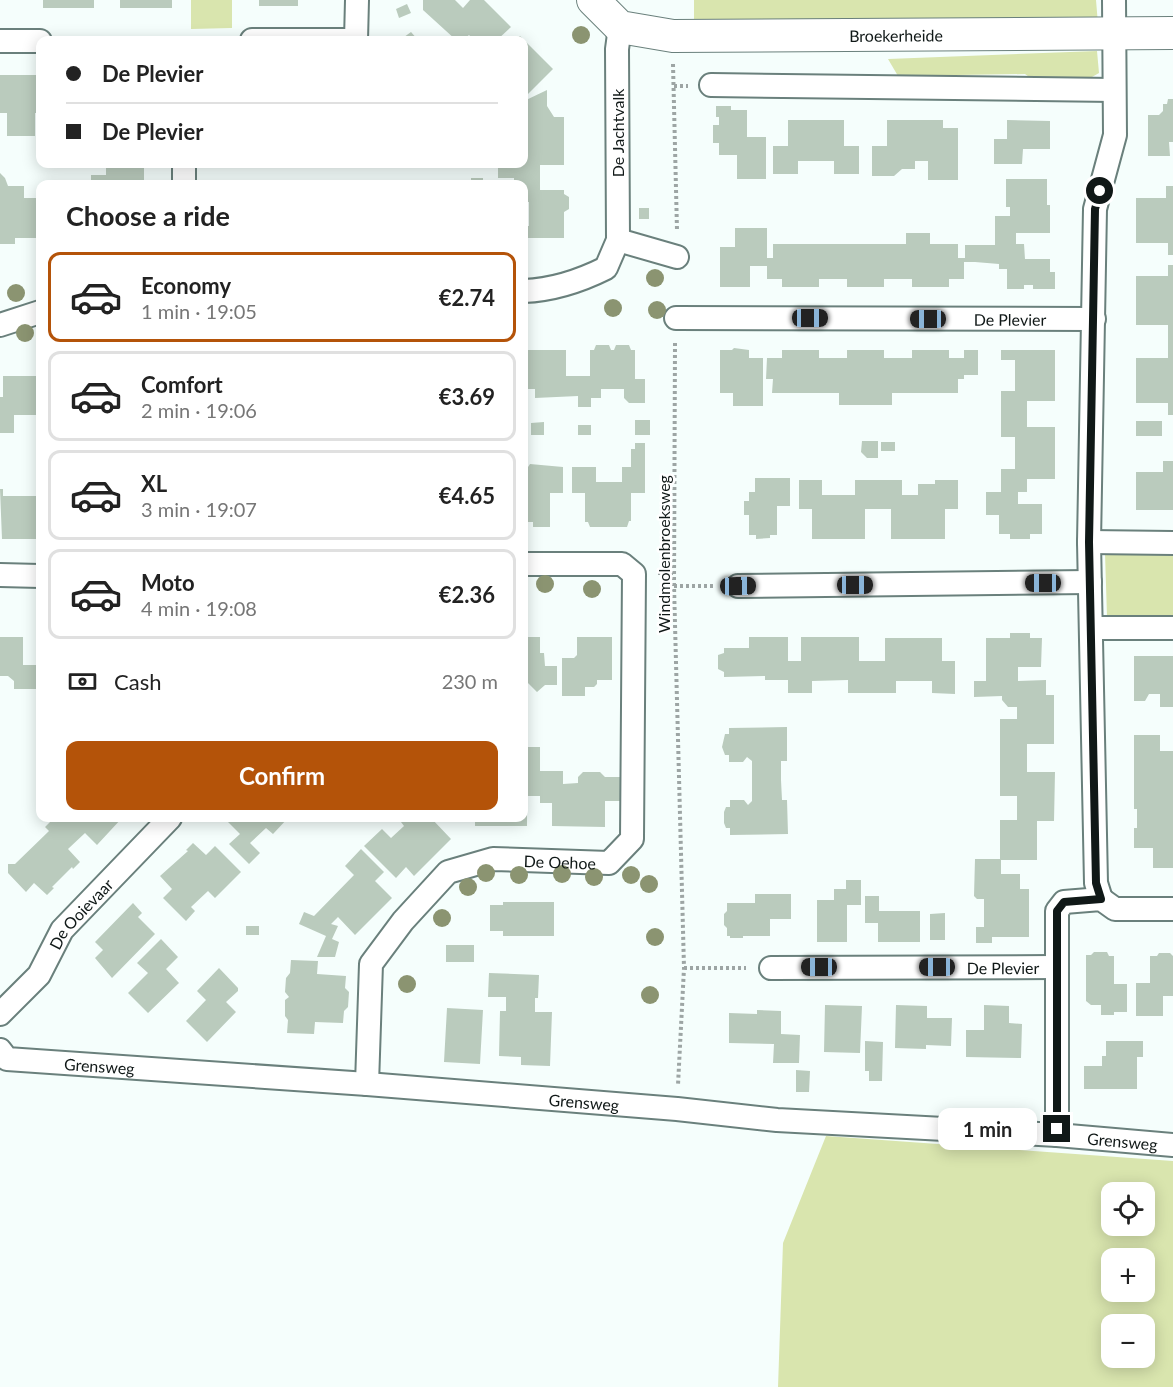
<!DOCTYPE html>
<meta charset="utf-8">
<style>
:root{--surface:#fff;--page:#f6f6f6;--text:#222;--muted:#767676;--line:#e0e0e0;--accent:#b45309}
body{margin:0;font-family:Lato,sans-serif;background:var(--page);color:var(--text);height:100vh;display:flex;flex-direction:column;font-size:22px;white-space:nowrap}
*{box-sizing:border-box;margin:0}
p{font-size:20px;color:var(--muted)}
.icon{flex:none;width:33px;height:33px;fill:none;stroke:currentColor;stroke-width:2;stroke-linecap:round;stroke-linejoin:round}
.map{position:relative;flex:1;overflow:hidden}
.details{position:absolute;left:36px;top:180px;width:492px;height:642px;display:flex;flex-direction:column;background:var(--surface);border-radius:12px;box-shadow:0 3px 15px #0003}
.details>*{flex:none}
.hud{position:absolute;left:36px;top:36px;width:492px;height:132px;border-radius:12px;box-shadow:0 3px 15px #0003;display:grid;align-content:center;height:132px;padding:0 30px;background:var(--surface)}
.fabs{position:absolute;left:1101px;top:1182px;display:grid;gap:12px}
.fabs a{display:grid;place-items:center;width:54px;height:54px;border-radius:12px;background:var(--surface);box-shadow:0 3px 15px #0003;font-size:30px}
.end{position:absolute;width:27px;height:27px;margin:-14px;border:8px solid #101817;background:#fff;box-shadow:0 0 0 3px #fff}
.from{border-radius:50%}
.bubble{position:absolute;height:42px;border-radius:12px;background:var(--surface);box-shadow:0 3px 15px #0003;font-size:20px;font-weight:700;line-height:42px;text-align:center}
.car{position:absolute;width:18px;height:36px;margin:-18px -9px;border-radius:8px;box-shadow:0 0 4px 2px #0007;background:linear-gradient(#222 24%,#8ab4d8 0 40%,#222 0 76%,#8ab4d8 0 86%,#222 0)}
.hud b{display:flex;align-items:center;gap:21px;height:57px;font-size:22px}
.hud b+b{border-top:2px solid var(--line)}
.hud i{width:15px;height:15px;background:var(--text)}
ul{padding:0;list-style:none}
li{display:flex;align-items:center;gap:18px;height:90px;margin:0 12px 9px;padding:0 18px;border:3px solid var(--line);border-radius:12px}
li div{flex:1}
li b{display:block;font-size:22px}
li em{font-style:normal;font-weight:700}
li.active{border-color:var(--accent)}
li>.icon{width:54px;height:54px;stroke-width:1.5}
h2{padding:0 30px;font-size:27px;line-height:72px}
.pay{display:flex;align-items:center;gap:15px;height:66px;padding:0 30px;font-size:22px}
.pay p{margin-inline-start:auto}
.button{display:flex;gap:12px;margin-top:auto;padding:12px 30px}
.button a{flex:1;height:69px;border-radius:12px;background:var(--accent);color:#fff;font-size:24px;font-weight:700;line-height:69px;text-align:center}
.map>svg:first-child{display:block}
.grass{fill:#d9e5ae;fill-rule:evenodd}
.building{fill:#bacbbd}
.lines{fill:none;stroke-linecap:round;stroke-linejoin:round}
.street-casing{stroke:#6a807c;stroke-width:26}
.secondary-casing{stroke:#6a807c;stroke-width:34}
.path{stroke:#9da5a4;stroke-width:4;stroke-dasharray:3 3;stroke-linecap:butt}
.street{stroke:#fff;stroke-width:22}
.secondary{stroke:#fff;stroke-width:32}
.tree{fill:#8b9471}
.route{stroke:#101817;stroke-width:8}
.labels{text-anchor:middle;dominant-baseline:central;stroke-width:5;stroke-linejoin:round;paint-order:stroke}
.street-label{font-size:16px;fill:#101817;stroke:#fff}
</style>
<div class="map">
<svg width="1173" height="1387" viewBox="0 0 1173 1387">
<rect width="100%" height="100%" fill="#f5fefc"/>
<path class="grass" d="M191 0H232V28L191 29Z
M694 0H1096L1098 24 694 23Z
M1097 51 1099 73 1085 81H1035L1025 74 898 76 888 59Z
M1105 553 1173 554V615L1107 617Z
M826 1136 1173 1161V1387H778L783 1243ZM1112 1192H1144V1226H1112ZM1144 1258V1292H1112V1258ZM1144 1324V1358H1112V1324Z"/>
<path class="building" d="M43 0H94V8H43Z
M120 0H172V8H120Z
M259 0H298V6H259Z
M423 0H455L463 8 470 0H484L511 27 497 40H474L469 35 463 40H456L423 10Z
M407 4 411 13 399 18 396 9Z
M411 32 418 40H400Z
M520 36 553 69 528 94 524 89V40H515Z
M0 75H40V113H35V136H7V113H0Z
M547 90V106L554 117H564V165H540V190H564V194L569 197V209L564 212V238H524V226H529V202H524V184H514V178H498V164H524V101Z
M1168 99H1173V142H1169L1170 156H1148V115H1159L1163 111V104H1167Z
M716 106H731V110H747V137H766V179H737V155H719V143H713V125H719V117H716Z
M788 120H844V146H859V174H834V161H798V174H773V146H788Z
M887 120H943V128H958V180H928V161H915V169H902L894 176H872V146H887Z
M1007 120 1050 121V149H1023L1022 164H994V139H1007Z
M106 164H144V184H91V175H106Z
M0 173 5 178 8 186H24V198H40V238H15V244H0Z
M471 178H483V184H471Z
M1006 179H1047V205H1050V233H1016V244H1024L1025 259H1050V272H1055V289H1033V285H1024V289H1007V269H999V264L975 262H964V279H949V287H912V279H884V287H847V279H819V287H782V279H767V266H750V287H720V247H735V228H767V258H773V244H906V233H930V244H958V258H965V245H995V216H1010V207H1006Z
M1166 186H1173V255H1168V243H1136V198H1166Z
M639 208H649V219H639Z
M1168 265H1173V415H1168V403H1136V358H1168V325H1136V276H1168Z
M596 345H609L611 350H614L616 345H629L631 350H635V379H645V403H629L624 398V389H601V398H591V407H578V396L535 398V389H524V350H566V376H590V350H594Z
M734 348 749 350V358H763V406H733V393H720V350H732Z
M782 350H819V358H847V350H884V358H912V350H949V358H964V350H978V375H964V379H958V393H892V405H839V393H772L773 379H766L767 358H782Z
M1001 350H1055V401H1027V427H1055V479H1027V492H1018V504H1042V534H1030V539H1010V534H999V515H986V492H1001V469H1015V437H1001V391H1015V360H1001Z
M3 376H40V415H14V433H0V397H3Z
M635 420H650V435H635Z
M1136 421H1162V436H1136Z
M544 422V435H531V423Z
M578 425H591V435H578Z
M862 441H878V458H867L861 452Z
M881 442H895V451H881Z
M635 443H645V493H631V521H629L627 527H590L588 522H585V493H572V467H596V482H622V467H631V449H635Z
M1163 461H1173V510H1136V472H1163Z
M530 464 563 467V493H550V527H533V522H524V467H528Z
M755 478H790V506H777V535H770V538L756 539V535H749V515H744V501H749V492H755Z
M799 480H822V495H855V480H902V495H918V484H935V480H958V509H945V539H891V509H865V539H812V509H799Z
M0 489H3V496H40V539H2Z
M1010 633H1030V638H1042L1041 667H1018V681L1046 680V695H1054V744H1027V772H1055L1054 821H1037V860H1001V874H1020V889H1029V937H992V943H976V927H984V899H977L974 896 975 859H1000V820H1017V796H1000V719H1017V707H1008L1002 700V696L974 697V681H986V638H1010Z
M0 637H23V665H36V689H14V681L8 676H0Z
M524 637H540V653H544L545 666H557V685H545L537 692 526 681V678H524Z
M577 637H612V680H597V684L594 687H585V696H562V658H574L577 655Z
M749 637H788V661H801V637H859V661H885V638H942V661H955V694L932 693V681H896V693H848V680L812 681V693H788V680H765V676L724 677V672L718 669V655L724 653V648H749Z
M1134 656H1173V707H1160V694H1149L1145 701H1134Z
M787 727V761H781V780L782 800H787L788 834 730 835V828H726L724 823V812L726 807H730V800H744L748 805 752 801V761L747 757 743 762H729V755H725L722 747 725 734H729V728Z
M1134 735H1160V751H1173V868H1153V848H1134V828H1137V809H1134Z
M524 747H540V771H563V784L578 783V777L583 772H600L605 777H625V801H605V827L552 826V803H540V796H527V826H475V818H524Z
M54 818H122L97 845 85 833 68 849 80 862 73 869 72 867 52 887 54 888 47 895 34 883 26 892 8 873V864H15L49 831 45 827Z
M224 818H296L291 822 288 818 273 834 266 828 250 843 260 853 249 864 229 844 240 834Z
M398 818H434L432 819 451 839 414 876 406 867 396 878 364 846 382 829 391 838 404 826Z
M193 843 206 855 215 846 241 872 215 898 208 891 191 907 195 911 186 921 163 898 172 889 160 876 188 851 186 850Z
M361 849 384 872 375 881 392 898 355 935 338 917 331 924 338 926 332 939 339 942 335 957H317L326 936 299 924 304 912 314 916 354 875 345 866Z
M846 880H861V905H847V942H817V900H834V889H846Z
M755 894H791V919H770V936H743V938H730V936H727V928L724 925V914L727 911V903H755Z
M865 896H879V911H920V942H878V923H865Z
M503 902H554V936H503V931H490V905H503Z
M133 903 142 913 138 917 155 934 112 978 95 958 103 950 95 942Z
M945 913V940H930V914Z
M246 926H259V935H246Z
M161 939 178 957 166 969 179 983 148 1013 128 993 148 973 137 963Z
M446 945H474V962H446Z
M1094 952H1107L1109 956H1114V984H1127V1012H1114V1015H1101V1005H1091L1086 1001V955H1091Z
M1159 953H1170L1173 956V996H1163V1016H1136V983H1150V956H1157Z
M291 960 318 961 317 974 346 976 345 988 349 992 348 1007 344 1011 343 1023 315 1022 314 1034 287 1033 288 1020 285 1016V1000L289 997 285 992 286 978 290 973Z
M219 968 238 988V991L226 1002 236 1012 207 1042 186 1021 206 1000 197 991Z
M489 973 539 975 538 998H535V1012H552L550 1066 521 1065V1057L499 1056 500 1011H506V997H488Z
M825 1005 862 1006 860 1053 824 1052Z
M896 1005 927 1006V1018H952L951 1046 926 1045V1049L895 1048Z
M984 1005 1009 1006V1023L1022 1024 1021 1058 966 1057V1030H984Z
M447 1008 483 1010 480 1064 444 1062Z
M757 1010 781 1011V1034L800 1035 799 1063H773L774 1044 729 1043V1013L757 1014Z
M865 1041 883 1042 882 1081H869V1071H865Z
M1106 1041H1143V1057H1137V1089H1084V1066H1102V1056H1106Z
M796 1070 810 1071 809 1092H796Z"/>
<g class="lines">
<defs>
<g id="street">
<path d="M252 40H356L357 0"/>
<path d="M0 41H40"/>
<path d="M711 85 1114 90"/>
<path d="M184 164V184"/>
<path d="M618 240 677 257"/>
<path d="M524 291C552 290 580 281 606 268L618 240 617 49 620 27"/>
<path id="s1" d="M676 318 1094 319"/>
<path d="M0 325 40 312"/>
<path d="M1089 542 1173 543"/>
<path d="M0 575 40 576"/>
<path d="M738 586 1090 582"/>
<path d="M1092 628H1173"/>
<path d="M1101 899 1096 883 1089 542 1095 209 1115 135 1114 0"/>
<path id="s2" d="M771 968 1056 967"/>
<path id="s3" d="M0 1014 39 975 62 930 170 818"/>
<path id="s4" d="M0 1050 7 1059 367 1084 677 1109 777 1120 1057 1135 1173 1145"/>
<path id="s5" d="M367 1084 371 964 403 921 448 872 493 859 609 863 632 839 634 574 622 564H524"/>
<path d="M1057 1135V911L1064 902 1101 899 1115 909H1173"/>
</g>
<g id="secondary">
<path id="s6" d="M593 0 620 27 673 36 1173 33"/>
</g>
</defs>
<use href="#street" class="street-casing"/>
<use href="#secondary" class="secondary-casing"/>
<path class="path" d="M673 64 677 230
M674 86H688
M675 343 674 586 684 968 678 1085
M658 573H674
M674 586H713
M684 968H746"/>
<use href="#street" class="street"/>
<use href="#secondary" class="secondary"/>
</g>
<g class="tree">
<circle cx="581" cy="35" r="9"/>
<circle cx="655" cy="278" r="9"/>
<circle cx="16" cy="293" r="9"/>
<circle cx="613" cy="308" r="9"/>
<circle cx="657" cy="310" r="9"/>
<circle cx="25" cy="333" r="9"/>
<circle cx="545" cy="584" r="9"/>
<circle cx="592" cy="589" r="9"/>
<circle cx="486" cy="873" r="9"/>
<circle cx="562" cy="874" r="9"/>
<circle cx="519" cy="875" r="9"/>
<circle cx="631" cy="875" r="9"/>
<circle cx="594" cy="877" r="9"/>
<circle cx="649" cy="884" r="9"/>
<circle cx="468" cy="887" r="9"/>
<circle cx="442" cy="918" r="9"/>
<circle cx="655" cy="937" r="9"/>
<circle cx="407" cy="984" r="9"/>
<circle cx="650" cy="995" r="9"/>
</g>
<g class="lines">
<path class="route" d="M1057 1129V911L1064 902 1101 899 1096 883 1089 542 1095 209 1100 191"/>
</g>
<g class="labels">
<g class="street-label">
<text stroke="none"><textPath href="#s6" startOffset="315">Broekerheide</textPath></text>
<text transform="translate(617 133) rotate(-90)">De Jachtvalk</text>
<text stroke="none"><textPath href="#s1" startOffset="334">De Plevier</textPath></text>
<text transform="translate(663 554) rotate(-90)">Windmolenbroeksweg</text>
<text stroke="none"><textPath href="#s5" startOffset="354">De Oehoe</textPath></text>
<text stroke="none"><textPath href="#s3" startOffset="130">De Ooievaar</textPath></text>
<text stroke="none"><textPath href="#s2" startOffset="232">De Plevier</textPath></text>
<text stroke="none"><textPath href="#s4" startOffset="104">Grensweg</textPath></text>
<text stroke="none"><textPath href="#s4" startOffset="590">Grensweg</textPath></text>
<text stroke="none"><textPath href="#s4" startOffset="1130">Grensweg</textPath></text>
</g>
</g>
</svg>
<div class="fabs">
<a><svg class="icon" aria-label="locate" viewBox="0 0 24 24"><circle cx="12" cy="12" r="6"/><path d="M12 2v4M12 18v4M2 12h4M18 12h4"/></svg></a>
<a>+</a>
<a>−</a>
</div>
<i class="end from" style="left:1100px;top:191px"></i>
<i class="end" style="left:1057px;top:1129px"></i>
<div class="bubble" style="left:938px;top:1108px;width:99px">1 min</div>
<i class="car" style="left:810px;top:318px;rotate:90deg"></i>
<i class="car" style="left:928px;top:319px;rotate:270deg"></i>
<i class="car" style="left:1043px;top:583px;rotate:270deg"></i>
<i class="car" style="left:855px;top:585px;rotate:90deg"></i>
<i class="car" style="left:738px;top:586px;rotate:89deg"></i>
<i class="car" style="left:819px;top:967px;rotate:270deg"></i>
<i class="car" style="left:937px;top:967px;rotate:270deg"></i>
<div class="hud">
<b><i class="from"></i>De Plevier</b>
<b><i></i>De Plevier</b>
</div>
<section class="details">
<h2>Choose a ride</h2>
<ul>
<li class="active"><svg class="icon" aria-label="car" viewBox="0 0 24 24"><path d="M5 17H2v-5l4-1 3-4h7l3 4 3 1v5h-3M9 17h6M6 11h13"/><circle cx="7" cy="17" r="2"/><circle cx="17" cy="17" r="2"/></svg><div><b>Economy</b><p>1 min · 19:05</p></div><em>€2.74</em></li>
<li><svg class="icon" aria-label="car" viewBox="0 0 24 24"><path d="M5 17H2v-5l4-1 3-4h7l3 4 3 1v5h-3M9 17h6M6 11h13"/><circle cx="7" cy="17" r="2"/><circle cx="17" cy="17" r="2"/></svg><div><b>Comfort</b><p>2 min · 19:06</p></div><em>€3.69</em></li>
<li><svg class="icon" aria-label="car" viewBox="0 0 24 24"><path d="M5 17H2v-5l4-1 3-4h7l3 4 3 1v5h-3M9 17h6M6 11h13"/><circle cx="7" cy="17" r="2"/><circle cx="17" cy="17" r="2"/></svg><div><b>XL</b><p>3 min · 19:07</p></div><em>€4.65</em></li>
<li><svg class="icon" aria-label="car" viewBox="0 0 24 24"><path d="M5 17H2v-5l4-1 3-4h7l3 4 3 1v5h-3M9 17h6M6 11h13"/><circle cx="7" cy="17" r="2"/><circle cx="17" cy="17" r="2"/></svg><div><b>Moto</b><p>4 min · 19:08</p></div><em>€2.36</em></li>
</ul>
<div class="pay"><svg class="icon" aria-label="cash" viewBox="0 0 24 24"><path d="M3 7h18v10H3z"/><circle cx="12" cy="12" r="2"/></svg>Cash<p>230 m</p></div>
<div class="button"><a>Confirm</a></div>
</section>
</div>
